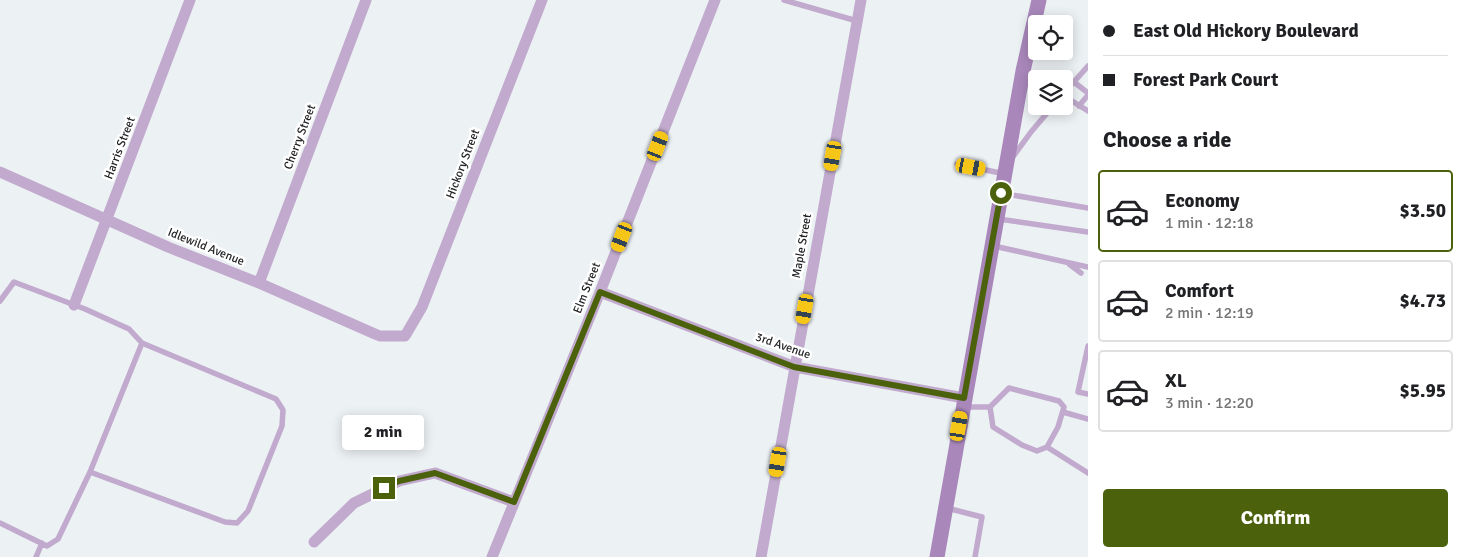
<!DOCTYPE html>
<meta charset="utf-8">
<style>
:root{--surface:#fff;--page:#f6f6f6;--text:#202124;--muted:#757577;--line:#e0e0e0;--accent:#4b610b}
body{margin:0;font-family:Signika,sans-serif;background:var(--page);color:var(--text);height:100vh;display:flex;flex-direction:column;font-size:19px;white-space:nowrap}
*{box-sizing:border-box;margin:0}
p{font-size:16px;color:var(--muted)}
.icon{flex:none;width:28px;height:28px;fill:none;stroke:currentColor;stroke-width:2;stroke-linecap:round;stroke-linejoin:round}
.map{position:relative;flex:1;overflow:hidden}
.side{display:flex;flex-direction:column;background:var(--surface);width:375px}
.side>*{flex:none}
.guide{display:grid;align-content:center;height:110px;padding:0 15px;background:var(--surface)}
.controls{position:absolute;left:1028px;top:15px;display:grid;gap:10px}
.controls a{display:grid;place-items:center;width:45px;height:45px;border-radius:5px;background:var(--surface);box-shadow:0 2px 12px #0003;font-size:25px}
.end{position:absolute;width:22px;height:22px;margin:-11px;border:6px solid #4b610b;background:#fff;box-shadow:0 0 0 2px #fff}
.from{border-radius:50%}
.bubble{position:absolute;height:35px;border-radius:5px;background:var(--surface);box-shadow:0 2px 12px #0003;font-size:16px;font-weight:700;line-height:35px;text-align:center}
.car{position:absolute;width:15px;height:30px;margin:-15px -8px;border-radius:6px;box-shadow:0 0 4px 1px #0007;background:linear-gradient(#f5c518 24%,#345 0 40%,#f5c518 0 76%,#345 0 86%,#f5c518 0)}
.guide b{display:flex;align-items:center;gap:18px;height:48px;font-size:19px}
.guide b+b{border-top:1px solid var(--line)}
.guide i{width:12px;height:12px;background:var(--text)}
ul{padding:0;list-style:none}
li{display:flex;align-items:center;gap:15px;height:82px;margin:0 10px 8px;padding:0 5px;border:2px solid var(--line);border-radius:5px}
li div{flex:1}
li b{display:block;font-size:19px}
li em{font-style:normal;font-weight:700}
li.active{border-color:var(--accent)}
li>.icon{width:45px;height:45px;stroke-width:1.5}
h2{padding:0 15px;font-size:22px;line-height:60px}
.action{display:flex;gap:10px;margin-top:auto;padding:10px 15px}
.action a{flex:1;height:58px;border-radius:5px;background:var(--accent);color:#fff;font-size:20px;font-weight:700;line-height:58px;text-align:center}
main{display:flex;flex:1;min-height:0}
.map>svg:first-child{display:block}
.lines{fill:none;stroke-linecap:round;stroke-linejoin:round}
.lane{stroke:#c1aacd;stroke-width:5.5}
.street{stroke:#c1aacd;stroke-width:11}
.secondary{stroke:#a987bb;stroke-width:15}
.route{stroke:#4b610b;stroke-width:6}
.labels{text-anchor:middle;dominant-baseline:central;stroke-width:5;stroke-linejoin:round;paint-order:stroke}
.street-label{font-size:12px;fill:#222325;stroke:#fff}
</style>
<main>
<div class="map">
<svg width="1088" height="557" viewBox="0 0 1088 557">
<rect width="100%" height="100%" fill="#ecf1f4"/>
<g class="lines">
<path class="lane" d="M784 0 857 21
M1074 82 1088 93
M1064 93 1088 66
M1064 96 1088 111
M1079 106 1088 95
M1012 158 1031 132 1053 106
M957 164 1005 174
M1001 193 1088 208
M999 219 1088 232
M994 246 1088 267
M1069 264 1081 273
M0 301 14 282 85 309 129 329 142 343 276 399 283 410 282 426 248 511 237 523 225 522 90 472
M1088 346 1078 392 1088 394
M965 407H990L1009 388 1059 401 1064 407 1058 427 1047 447 1037 451 1022 445 993 427 990 407
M1063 412 1088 419
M1047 447 1088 473
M947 508 982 517 975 557
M0 523 47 546 58 539 90 472 142 343
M36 557 42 543"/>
<path class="street" d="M0 172 168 247 259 283 375 334 380 336H405L422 307 542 0
M259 283 366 0
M600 292 795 367 964 398
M74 305 190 0
M314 542 354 503 399 481 435 473 514 502
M492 557 600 292 715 0
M761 557 861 0"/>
<path class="secondary" d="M937 557 1023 71 1039 0"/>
</g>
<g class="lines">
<path class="route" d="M384 488 399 481 435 473 514 502 600 292 794 367 964 398 1001 193"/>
</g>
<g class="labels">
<g class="street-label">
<text transform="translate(300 137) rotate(-69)">Cherry Street</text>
<text transform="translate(120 148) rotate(-69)">Harris Street</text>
<text transform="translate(463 164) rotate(-69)">Hickory Street</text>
<text transform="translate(802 246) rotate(-80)">Maple Street</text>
<text transform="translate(206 247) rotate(22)">Idlewild Avenue</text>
<text transform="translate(587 288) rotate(-68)">Elm Street</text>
<text transform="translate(783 346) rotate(19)">3rd Avenue</text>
</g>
</g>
</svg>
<div class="controls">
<a><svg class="icon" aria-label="locate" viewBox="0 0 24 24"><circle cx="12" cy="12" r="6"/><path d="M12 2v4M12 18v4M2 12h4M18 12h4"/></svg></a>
<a><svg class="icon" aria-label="layers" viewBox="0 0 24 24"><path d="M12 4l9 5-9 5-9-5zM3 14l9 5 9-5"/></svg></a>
</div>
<i class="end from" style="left:1001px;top:193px"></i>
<i class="end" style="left:384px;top:488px"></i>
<div class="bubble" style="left:342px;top:415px;width:82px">2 min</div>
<i class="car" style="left:658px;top:146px;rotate:21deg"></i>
<i class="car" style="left:833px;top:156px;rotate:190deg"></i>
<i class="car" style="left:971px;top:167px;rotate:100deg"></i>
<i class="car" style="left:622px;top:237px;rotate:201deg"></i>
<i class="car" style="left:805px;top:309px;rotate:190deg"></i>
<i class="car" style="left:959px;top:426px;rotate:10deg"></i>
<i class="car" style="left:778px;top:462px;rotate:190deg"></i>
</div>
<section class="side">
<div class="guide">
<b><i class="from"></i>East Old Hickory Boulevard</b>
<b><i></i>Forest Park Court</b>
</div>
<h2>Choose a ride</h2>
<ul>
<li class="active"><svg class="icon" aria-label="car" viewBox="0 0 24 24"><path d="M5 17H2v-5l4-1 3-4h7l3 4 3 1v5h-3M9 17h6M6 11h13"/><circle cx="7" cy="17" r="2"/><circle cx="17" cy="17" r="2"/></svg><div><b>Economy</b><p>1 min · 12:18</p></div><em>$3.50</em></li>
<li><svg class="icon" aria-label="car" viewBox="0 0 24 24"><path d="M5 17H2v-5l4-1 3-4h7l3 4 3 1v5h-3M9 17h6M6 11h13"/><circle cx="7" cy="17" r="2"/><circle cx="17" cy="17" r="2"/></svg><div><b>Comfort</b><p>2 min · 12:19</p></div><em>$4.73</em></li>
<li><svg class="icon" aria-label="car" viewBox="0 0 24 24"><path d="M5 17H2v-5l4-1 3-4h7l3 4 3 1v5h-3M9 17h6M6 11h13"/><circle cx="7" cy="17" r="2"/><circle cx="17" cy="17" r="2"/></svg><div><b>XL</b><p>3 min · 12:20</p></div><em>$5.95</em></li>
</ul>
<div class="action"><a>Confirm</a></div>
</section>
</main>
